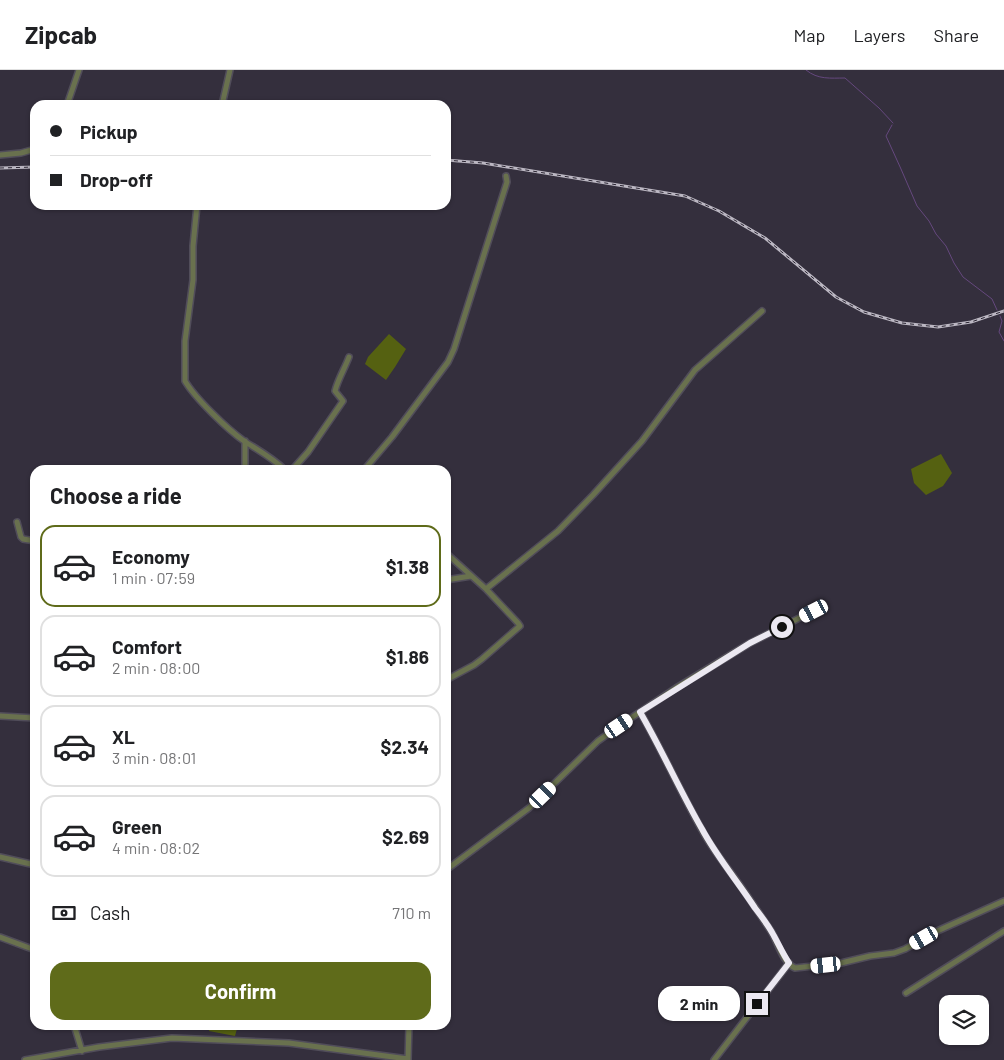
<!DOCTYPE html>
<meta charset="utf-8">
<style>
:root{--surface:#fff;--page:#f6f6f6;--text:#202124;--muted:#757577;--line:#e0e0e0;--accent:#5f6b1a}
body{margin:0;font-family:Barlow,sans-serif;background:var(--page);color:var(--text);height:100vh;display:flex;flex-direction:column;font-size:19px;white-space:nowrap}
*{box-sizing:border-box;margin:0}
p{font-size:16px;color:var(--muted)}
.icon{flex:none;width:28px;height:28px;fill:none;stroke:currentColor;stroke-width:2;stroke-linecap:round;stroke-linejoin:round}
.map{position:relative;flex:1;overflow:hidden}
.side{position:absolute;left:30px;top:395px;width:421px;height:565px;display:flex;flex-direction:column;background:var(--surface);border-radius:15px;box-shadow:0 1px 4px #0004}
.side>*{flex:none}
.guide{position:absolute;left:30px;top:30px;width:421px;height:110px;border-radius:15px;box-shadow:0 1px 4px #0004;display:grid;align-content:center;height:110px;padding:0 20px;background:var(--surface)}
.fabs{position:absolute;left:939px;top:925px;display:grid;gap:10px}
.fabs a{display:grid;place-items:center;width:50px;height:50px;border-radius:10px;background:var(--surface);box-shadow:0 1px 4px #0004;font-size:25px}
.end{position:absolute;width:22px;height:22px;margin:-11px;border:6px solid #ebe8f1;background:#111;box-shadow:0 0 0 2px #111}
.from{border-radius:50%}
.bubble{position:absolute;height:35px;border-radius:15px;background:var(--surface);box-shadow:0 1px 4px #0004;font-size:16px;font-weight:700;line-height:35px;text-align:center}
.car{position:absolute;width:15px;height:30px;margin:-15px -8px;border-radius:6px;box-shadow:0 0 4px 1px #0007;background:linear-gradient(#fff 24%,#345 0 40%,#fff 0 76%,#345 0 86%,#fff 0)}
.guide b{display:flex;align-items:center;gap:18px;height:48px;font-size:19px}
.guide b+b{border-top:1px solid var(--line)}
.guide i{width:12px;height:12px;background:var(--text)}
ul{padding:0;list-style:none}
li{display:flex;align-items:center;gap:15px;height:82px;margin:0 10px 8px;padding:0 10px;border:2px solid var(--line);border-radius:15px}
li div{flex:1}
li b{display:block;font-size:19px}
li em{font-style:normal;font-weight:700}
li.active{border-color:var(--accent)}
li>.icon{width:45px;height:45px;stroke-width:1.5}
h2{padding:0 20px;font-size:22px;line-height:60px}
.pay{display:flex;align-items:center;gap:12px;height:55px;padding:0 20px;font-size:19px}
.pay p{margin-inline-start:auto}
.primary-button{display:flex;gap:10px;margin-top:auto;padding:10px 20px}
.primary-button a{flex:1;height:58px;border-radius:15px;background:var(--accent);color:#fff;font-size:20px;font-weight:700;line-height:58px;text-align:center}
header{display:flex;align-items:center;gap:30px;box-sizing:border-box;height:70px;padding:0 25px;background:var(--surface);border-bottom:1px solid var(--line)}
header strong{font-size:24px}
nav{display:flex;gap:28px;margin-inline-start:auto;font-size:18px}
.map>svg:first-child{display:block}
.green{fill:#556111}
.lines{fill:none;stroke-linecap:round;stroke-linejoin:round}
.stream{stroke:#65487e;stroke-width:1}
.minor-casing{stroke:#514d5a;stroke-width:8}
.minor{stroke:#69714e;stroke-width:5}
.rail-casing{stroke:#bbb7c2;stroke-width:3}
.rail{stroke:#2a2532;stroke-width:1;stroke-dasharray:4;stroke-linecap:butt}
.route{stroke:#ebe8f1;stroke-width:6}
</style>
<header>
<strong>Zipcab</strong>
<nav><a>Map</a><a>Layers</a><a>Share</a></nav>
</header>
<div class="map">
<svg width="1004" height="990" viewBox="0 0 1004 990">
<rect width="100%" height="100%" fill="#342f3d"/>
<path class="green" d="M389 264 406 279 395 297 386 310 365 294 368 287Z
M941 384 952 403 943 416 926 425 914 413 911 399Z
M210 955H238L235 966 209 961Z"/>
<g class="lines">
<path class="stream" d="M806 0C818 10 831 8 845 8L879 38 893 53
M892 55 886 66 901 99 917 136 929 151 936 164 946 176 954 193 963 207 992 229 997 240
M1000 246 1002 251 999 262 1004 271"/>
<defs>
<path id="minor" d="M67 35 79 0
M222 35 230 0
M0 85 21 83 35 79
M197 135 193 176V210L185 271V311C195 328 227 359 244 371 258 380 273 388 285 400
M245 371V400
M292 400 308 382 343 331 335 321C338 309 345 298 349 287
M364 400 392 367 448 292 454 279 507 112 506 106
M17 452 21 467 23 469 35 471
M446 483 486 519 518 553 520 556 482 589 474 595 446 610
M446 510 471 506
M486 519 558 461 593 425 642 371 695 300 762 241
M640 642C662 680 680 721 702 760 711 777 723 792 734 807 747 825 759 843 771 861 778 872 782 892 795 898L841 893 870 886 894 883 905 879 935 862 1004 831
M0 646 35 648
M0 787 35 795
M446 800 529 738 598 671 619 656 676 618 750 573 813 541
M0 867 35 880
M906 923 1004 861
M74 955 82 981
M25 990 99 977 172 968 289 973 408 989
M408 990 409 955
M714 990 789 893"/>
</defs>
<use href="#minor" class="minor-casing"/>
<use href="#minor" class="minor"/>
<defs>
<path id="rail" d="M446 90 483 93 685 126 719 141 765 168 836 227 864 242 902 253 938 257 971 252 1004 241
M0 98 35 97"/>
</defs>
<use href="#rail" class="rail-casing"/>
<use href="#rail" class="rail"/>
</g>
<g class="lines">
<path class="route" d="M757 934 789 893C783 884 779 875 774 866 769 856 762 847 755 838 738 812 717 787 702 759 680 721 662 680 640 642L750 573 782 557"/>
</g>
</svg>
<div class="fabs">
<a><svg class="icon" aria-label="layers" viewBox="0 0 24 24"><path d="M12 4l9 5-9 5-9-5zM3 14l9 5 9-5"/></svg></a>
</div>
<i class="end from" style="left:782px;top:557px"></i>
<i class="end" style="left:757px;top:934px"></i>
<div class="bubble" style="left:658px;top:916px;width:82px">2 min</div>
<i class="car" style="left:814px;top:541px;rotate:243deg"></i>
<i class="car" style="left:619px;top:656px;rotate:56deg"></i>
<i class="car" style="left:543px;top:725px;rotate:46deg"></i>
<i class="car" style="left:924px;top:868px;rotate:240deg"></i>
<i class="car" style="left:826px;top:895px;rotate:264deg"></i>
<div class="guide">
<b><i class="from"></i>Pickup</b>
<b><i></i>Drop-off</b>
</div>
<section class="side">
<h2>Choose a ride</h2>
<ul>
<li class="active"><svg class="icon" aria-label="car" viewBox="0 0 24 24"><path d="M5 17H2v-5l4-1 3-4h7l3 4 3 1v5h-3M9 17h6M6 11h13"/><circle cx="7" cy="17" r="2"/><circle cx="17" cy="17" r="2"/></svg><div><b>Economy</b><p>1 min · 07:59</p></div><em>$1.38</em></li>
<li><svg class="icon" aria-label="car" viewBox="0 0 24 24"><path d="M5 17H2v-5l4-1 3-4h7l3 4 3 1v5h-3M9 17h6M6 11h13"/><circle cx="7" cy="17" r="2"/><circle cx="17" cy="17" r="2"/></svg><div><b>Comfort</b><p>2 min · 08:00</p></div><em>$1.86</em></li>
<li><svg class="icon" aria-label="car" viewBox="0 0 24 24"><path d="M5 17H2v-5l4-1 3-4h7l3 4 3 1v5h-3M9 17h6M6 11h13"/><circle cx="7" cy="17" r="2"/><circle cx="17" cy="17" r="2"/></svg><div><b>XL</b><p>3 min · 08:01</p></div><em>$2.34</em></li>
<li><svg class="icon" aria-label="car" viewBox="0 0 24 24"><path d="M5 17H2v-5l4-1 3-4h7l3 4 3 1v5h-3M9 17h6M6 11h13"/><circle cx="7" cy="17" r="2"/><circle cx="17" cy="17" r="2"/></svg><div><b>Green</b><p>4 min · 08:02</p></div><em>$2.69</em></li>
</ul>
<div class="pay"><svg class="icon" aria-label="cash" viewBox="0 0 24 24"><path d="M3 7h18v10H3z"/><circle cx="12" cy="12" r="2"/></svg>Cash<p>710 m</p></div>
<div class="primary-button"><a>Confirm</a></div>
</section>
</div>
